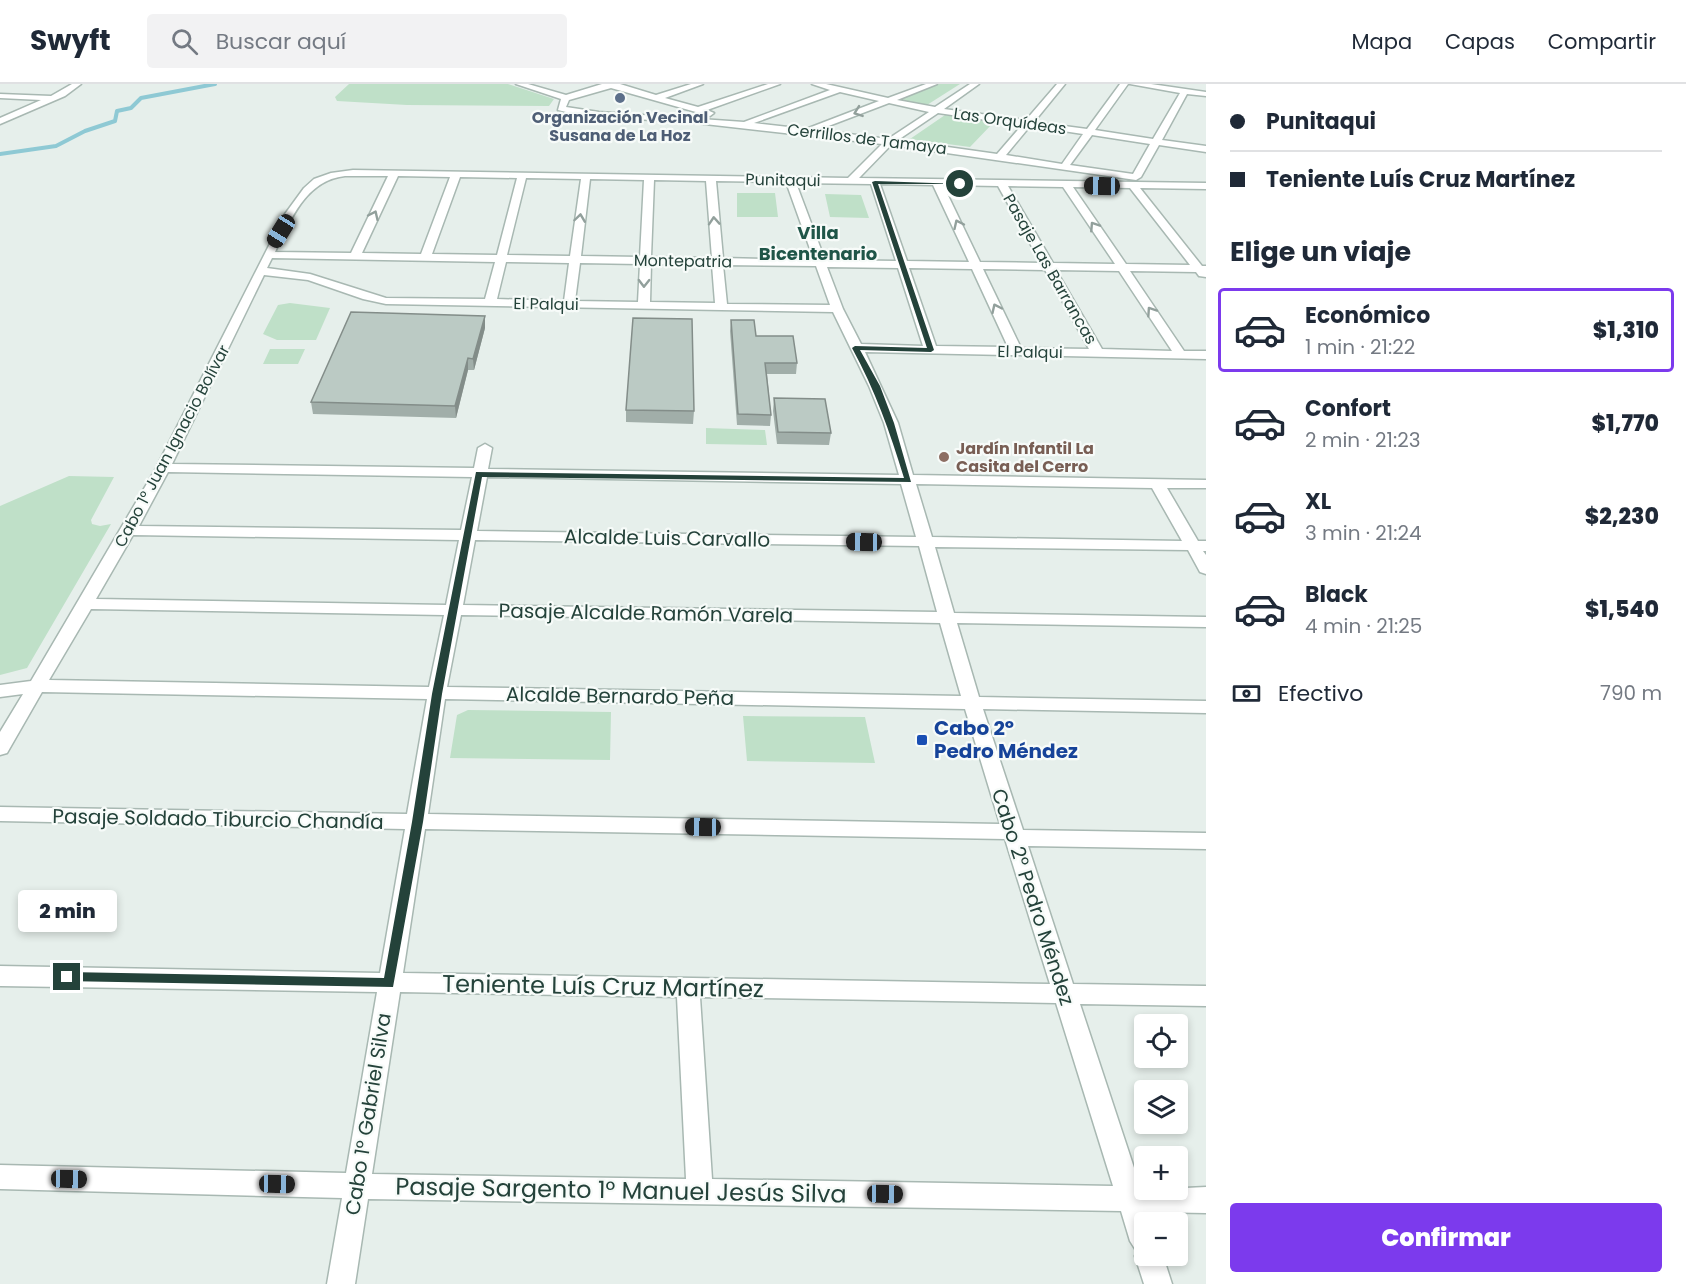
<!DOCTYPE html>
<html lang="es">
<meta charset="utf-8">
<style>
:root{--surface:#fff;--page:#f2f2f3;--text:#1f2937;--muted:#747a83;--line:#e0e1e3;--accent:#7c3aed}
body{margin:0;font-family:Poppins,sans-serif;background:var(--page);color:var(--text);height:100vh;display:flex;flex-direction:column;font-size:22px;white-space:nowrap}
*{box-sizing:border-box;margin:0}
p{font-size:20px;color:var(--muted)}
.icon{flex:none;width:33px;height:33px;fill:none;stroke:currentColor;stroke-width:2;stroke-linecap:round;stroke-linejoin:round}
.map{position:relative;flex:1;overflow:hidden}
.drawer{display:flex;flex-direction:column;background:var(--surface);width:480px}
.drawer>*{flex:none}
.top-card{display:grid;align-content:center;height:132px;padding:0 24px;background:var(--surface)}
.fabs{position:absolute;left:1134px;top:930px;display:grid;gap:12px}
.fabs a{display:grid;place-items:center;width:54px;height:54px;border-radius:6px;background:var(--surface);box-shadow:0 3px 9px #0003;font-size:30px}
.end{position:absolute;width:27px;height:27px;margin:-14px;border:8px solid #24423a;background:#fff;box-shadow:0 0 0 3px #fff}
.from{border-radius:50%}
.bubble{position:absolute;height:42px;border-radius:6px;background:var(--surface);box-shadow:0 3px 9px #0003;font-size:20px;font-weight:800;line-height:42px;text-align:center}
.car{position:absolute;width:18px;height:36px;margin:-18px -9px;border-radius:8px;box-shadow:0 0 4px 2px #0007;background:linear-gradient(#222 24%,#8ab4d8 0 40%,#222 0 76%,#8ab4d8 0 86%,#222 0)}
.top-card b{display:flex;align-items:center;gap:21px;height:57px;font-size:22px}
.top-card b+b{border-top:2px solid var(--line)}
.top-card i{width:15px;height:15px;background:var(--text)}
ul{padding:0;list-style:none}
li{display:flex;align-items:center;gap:18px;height:84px;margin:0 12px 9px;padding:0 12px;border:3px solid transparent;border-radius:6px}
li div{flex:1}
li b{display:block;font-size:22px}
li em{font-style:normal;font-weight:800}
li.active{border-color:var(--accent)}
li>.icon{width:54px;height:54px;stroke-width:1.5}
h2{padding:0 24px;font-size:27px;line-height:72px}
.pay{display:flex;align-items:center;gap:15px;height:66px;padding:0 24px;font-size:22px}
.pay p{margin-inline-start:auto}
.primary-button{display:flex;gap:12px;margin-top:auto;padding:12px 24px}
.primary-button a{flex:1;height:69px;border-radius:6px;background:var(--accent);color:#fff;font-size:24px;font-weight:800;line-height:69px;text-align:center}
header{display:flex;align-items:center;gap:36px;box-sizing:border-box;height:84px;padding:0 30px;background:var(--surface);border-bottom:2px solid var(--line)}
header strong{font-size:28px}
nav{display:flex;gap:33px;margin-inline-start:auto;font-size:21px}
.search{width:420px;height:54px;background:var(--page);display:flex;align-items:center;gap:15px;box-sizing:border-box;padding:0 21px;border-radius:6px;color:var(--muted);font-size:22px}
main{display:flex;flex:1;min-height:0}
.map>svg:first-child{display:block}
.green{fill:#bfe0c8}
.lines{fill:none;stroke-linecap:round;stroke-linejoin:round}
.stream{stroke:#8ec9d4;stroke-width:4}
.minor-casing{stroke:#a8b8b2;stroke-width:3}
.minor{fill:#fff;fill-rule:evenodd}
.wall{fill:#a1aea9}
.shaded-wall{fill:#838d89}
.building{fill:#bbcac4;stroke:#838d89;stroke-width:1.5}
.oneway{stroke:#92a09c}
.route{fill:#24423a}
.service-dot{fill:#5c6f8a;stroke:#f7fbf9;stroke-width:2}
.education-dot{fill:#8d6e63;stroke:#f7fbf9;stroke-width:2}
.transit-dot{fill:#1a4fb4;stroke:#f7fbf9;stroke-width:2}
.labels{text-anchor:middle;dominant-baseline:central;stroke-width:4.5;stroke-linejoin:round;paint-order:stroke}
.far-service-label{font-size:16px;font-weight:bold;fill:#4e5e75;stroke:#f7fbf9}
.far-street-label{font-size:16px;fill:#24423a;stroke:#f7fbf9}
.far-education-label{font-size:16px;font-weight:bold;fill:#785e54;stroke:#f7fbf9;text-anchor:start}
.far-neighbourhood-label{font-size:18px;font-weight:bold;fill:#1f5548;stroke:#f7fbf9}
.street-label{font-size:20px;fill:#24423a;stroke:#f7fbf9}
.transit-label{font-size:20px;font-weight:bold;fill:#164399;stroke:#f7fbf9;text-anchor:start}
.near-street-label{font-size:24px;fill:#24423a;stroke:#f7fbf9}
</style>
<header>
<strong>Swyft</strong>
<div class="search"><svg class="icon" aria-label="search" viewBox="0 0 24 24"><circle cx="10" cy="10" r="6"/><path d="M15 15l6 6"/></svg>Buscar aquí</div>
<nav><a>Mapa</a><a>Capas</a><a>Compartir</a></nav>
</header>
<main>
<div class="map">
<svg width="1206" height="1200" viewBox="0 0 1206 1200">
<rect width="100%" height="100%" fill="#e6efeb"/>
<path class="green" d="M349 0H508L554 15 549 22 407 21 337 17 335 13Z
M939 0H960L927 21 897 16Z
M945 31 994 38 970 63 910 55Z
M737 109H775L778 133H737Z
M825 110 861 111 869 134 830 133Z
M290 219 330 224 316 256H277L263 250 278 221Z
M270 265H305L298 280H263Z
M706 344 765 346 767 361 706 360Z
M69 392 114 393 91 436 92 440 100 442 111 440 27 584 0 591V422Z
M468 626 611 628 610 676 450 674 457 631Z
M743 632 865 633 875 679 747 677Z"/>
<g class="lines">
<path class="stream" d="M0 70 56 62 85 47 115 37 117 27 131 24 141 14 215 0"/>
<defs>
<path id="minor" d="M72 0H81L65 12 0 40V34L41 16 0 14V10L51 12Z
M516 0H528L566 11 602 0H620L656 11 691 0H703L665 14 698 23 768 0H780L707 26 714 29 710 32 611 4 569 16 566 23 599 28 744 38 830 6 812 0H826L888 14 926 0H937L897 16 935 23 970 0H979L944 25 1026 36 1057 0H1065L1034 38 1087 45 1120 0H1128L1095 46 1153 55 1180 9 1130 0H1151L1206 8V12L1187 10 1162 56 1206 62V68L1159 61 1141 93 1136 96 891 61 859 94 1206 99V105L1140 104 1202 182H1206V193L1199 192 1196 188 1130 187 1184 267H1206V275L865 268 898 339 913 391 1206 396V404H1167L1198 457H1206V467H1203L1206 471V490L1200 488 1188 466 935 463 954 529 1206 533V543L957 539 979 613 1206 617V629L983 625 1023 746 1206 749V765L1028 762 1073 900 1206 902V922L1080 920 1140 1102H1144V1106L1206 1103V1129L1148 1128 1152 1138H1144V1172H1163L1172 1200H1144L1135 1172 1137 1168 1130 1157 1121 1127 368 1115 355 1200H327L342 1114 0 1105V1081L346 1089 377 908 0 902V882L380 889 405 745 0 737V723L407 730 427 615 42 608 7 669 0 671V648L23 610 0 613V601L31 597 155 386 285 130 304 104 314 95 331 89 353 86 848 94 882 60 687 38 582 32 558 26 561 15ZM840 8 879 17 806 45 754 39ZM889 19 929 28 888 55 818 46ZM938 29 1022 41 997 70 898 56ZM1030 42 1083 50 1062 80 1006 71ZM1092 51 1150 60 1133 90 1070 81ZM345 92H388L351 169 275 168C290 136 306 96 345 92ZM398 92 450 93 421 170 362 169ZM460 93 517 94 497 171 432 170ZM526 94 581 95 570 172 507 171ZM590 95 644 96 640 173 581 172ZM654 96 706 97 712 174 651 173ZM716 97 786 98 814 176 723 174ZM796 99 871 100 896 177 825 176ZM880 100 933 101 969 178 907 177ZM943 101 998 102 1041 179 980 178ZM1008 102 1063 103 1115 180 1053 179ZM1073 103 1130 104 1190 181 1126 180ZM272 174 495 178 485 215 386 214 310 190 267 184ZM506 178 569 179 564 217 497 215ZM580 179 640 180 638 218 575 217ZM651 180 712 181 715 219 650 218ZM723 181 816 182 830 221 727 220ZM827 183 898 184 923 262 861 260 843 225ZM909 184 972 185 1008 263 936 262ZM983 185 1045 186 1089 265 1021 264ZM1056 186 1119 187 1172 267 1102 265ZM264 191 308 196 363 215 386 220 833 228 869 302 884 339 899 391 488 385 492 364 485 360 478 364 474 384 172 380ZM168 388 472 393 461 446 139 442ZM487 393 901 400 916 453 477 447ZM916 400 1152 404 1182 457 932 453ZM133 451 459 456 446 521 96 515ZM475 456 919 462 937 528 463 521ZM91 525 444 531 429 603 49 596ZM461 531 940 539 961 612 447 603ZM445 615 965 625 1000 740 428 730ZM425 745 1005 755 1050 900 403 889ZM400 908 677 913 686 1095 372 1090ZM700 913 1056 919 1113 1102 712 1095Z"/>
</defs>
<use href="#minor" class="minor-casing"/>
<use href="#minor" class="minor"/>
</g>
<path class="wall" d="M731 236 797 279 796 290H767L771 331 770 342 737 341 730 247Z
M485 244 474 286H468L456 334 313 330 311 318Z
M774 314 831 349 829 361 777 360 773 327Z
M626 326 694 327 693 340 626 338Z"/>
<path class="shaded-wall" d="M485 232V244L474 286 473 275Z
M468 274V286L456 334 455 322Z"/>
<path class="building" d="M351 228 485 232 473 275 468 274 455 322 311 318Z
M633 234 692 235 694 327 626 326Z
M731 236H754L756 252H793L797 279H765L771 331 738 330Z
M774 314 825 315 831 349 778 348Z"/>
<defs><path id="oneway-chevron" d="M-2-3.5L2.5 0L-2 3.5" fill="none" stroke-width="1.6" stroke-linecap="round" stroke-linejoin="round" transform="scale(1.5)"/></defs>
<g class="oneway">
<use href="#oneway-chevron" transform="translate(858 28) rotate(160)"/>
<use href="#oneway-chevron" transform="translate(374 131) rotate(-65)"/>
<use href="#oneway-chevron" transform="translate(580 134) rotate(-82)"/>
<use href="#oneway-chevron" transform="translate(714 137) rotate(-94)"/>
<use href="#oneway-chevron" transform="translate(958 140) rotate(-115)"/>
<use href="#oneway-chevron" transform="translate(1094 142) rotate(-123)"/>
<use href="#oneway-chevron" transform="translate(644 199) rotate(91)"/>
<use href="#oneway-chevron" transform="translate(996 224) rotate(-115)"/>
<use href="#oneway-chevron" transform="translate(1151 227) rotate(-124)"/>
</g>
<path class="route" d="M875 97 962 100H878L934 266 931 268 860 266 880 302 894 339 911 398 482 393 442 610 423 738 393 903 63 897 61 893 63 890 67 888 384 894 412 738 432 610 476 388 904 394C890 348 875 306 852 264L855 262 927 264 872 98Z"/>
<circle class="service-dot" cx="620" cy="14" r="6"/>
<circle class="education-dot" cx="944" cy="373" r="6"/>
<rect class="transit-dot" x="916" y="650" width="12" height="12" rx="3"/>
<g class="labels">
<g class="far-service-label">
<text x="620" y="33">Organización Vecinal<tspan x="620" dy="18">Susana de La Hoz</tspan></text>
</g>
<g class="far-street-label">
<text transform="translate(1010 37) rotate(8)">Las Orquídeas</text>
<text transform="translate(867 55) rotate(7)">Cerrillos de Tamaya</text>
<text transform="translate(783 96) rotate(1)">Punitaqui</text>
<text transform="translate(683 177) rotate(1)">Montepatria</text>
<text transform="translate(1050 185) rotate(60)">Pasaje Las Barrancas</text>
<text transform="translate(546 220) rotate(1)">El Palqui</text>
<text transform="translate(1030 268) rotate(1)">El Palqui</text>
<text transform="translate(172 362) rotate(-62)">Cabo 1° Juan Ignacio Bolívar</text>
</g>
<g class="far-education-label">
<text x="956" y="364">Jardín Infantil La<tspan x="956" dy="18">Casita del Cerro</tspan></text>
</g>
<g class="far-neighbourhood-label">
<text x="818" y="148">Villa<tspan x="818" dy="21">Bicentenario</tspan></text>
</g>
<g class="street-label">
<text transform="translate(667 454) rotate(1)">Alcalde Luis Carvallo</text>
<text transform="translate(646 529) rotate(1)">Pasaje Alcalde Ramón Varela</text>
<text transform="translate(620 612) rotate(1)">Alcalde Bernardo Peña</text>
<text transform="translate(218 735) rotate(1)">Pasaje Soldado Tiburcio Chandía</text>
<text transform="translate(1033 813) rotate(72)">Cabo 2° Pedro Méndez</text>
<text transform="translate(368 1030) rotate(-81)">Cabo 1° Gabriel Silva</text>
</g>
<g class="transit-label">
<text x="934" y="644">Cabo 2º<tspan x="934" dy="23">Pedro Méndez</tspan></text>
</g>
<g class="near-street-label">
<text transform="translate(603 902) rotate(1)">Teniente Luís Cruz Martínez</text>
<text transform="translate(621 1106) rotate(1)">Pasaje Sargento 1° Manuel Jesús Silva</text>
</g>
</g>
</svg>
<div class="fabs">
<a><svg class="icon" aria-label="locate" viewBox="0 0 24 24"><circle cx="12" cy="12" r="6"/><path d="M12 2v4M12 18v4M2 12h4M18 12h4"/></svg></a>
<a><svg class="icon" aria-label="layers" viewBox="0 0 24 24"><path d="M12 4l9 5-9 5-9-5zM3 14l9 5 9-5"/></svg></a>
<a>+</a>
<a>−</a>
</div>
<i class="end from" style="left:960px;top:100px"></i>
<i class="end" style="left:67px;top:893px"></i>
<div class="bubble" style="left:18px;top:806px;width:99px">2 min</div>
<i class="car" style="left:1102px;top:102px;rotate:271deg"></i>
<i class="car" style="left:281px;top:147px;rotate:212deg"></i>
<i class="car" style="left:864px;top:458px;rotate:271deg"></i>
<i class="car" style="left:703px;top:743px;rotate:271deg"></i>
<i class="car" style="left:69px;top:1095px;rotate:91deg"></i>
<i class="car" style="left:277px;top:1100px;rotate:91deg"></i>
<i class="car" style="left:885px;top:1110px;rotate:91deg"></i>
</div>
<section class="drawer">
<div class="top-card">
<b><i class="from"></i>Punitaqui</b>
<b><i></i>Teniente Luís Cruz Martínez</b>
</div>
<h2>Elige un viaje</h2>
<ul>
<li class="active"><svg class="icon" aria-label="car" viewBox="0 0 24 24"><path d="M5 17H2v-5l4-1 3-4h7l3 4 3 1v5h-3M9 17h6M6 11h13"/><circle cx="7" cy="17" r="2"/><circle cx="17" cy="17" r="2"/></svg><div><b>Económico</b><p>1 min · 21:22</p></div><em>$1,310</em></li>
<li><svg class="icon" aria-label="car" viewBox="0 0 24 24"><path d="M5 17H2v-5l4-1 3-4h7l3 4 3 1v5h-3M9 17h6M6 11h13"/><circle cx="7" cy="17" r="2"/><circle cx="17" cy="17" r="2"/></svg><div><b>Confort</b><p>2 min · 21:23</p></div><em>$1,770</em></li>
<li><svg class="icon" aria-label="car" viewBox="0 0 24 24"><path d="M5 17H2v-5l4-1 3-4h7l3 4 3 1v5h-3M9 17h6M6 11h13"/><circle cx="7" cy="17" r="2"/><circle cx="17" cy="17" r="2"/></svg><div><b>XL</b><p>3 min · 21:24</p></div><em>$2,230</em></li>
<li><svg class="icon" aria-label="car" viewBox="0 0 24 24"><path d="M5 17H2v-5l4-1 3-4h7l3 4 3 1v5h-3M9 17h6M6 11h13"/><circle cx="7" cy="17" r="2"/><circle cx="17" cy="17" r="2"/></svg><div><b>Black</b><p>4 min · 21:25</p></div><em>$1,540</em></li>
</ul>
<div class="pay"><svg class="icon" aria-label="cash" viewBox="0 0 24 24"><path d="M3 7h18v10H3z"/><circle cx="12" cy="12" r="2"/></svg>Efectivo<p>790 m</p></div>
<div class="primary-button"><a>Confirmar</a></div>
</section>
</main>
